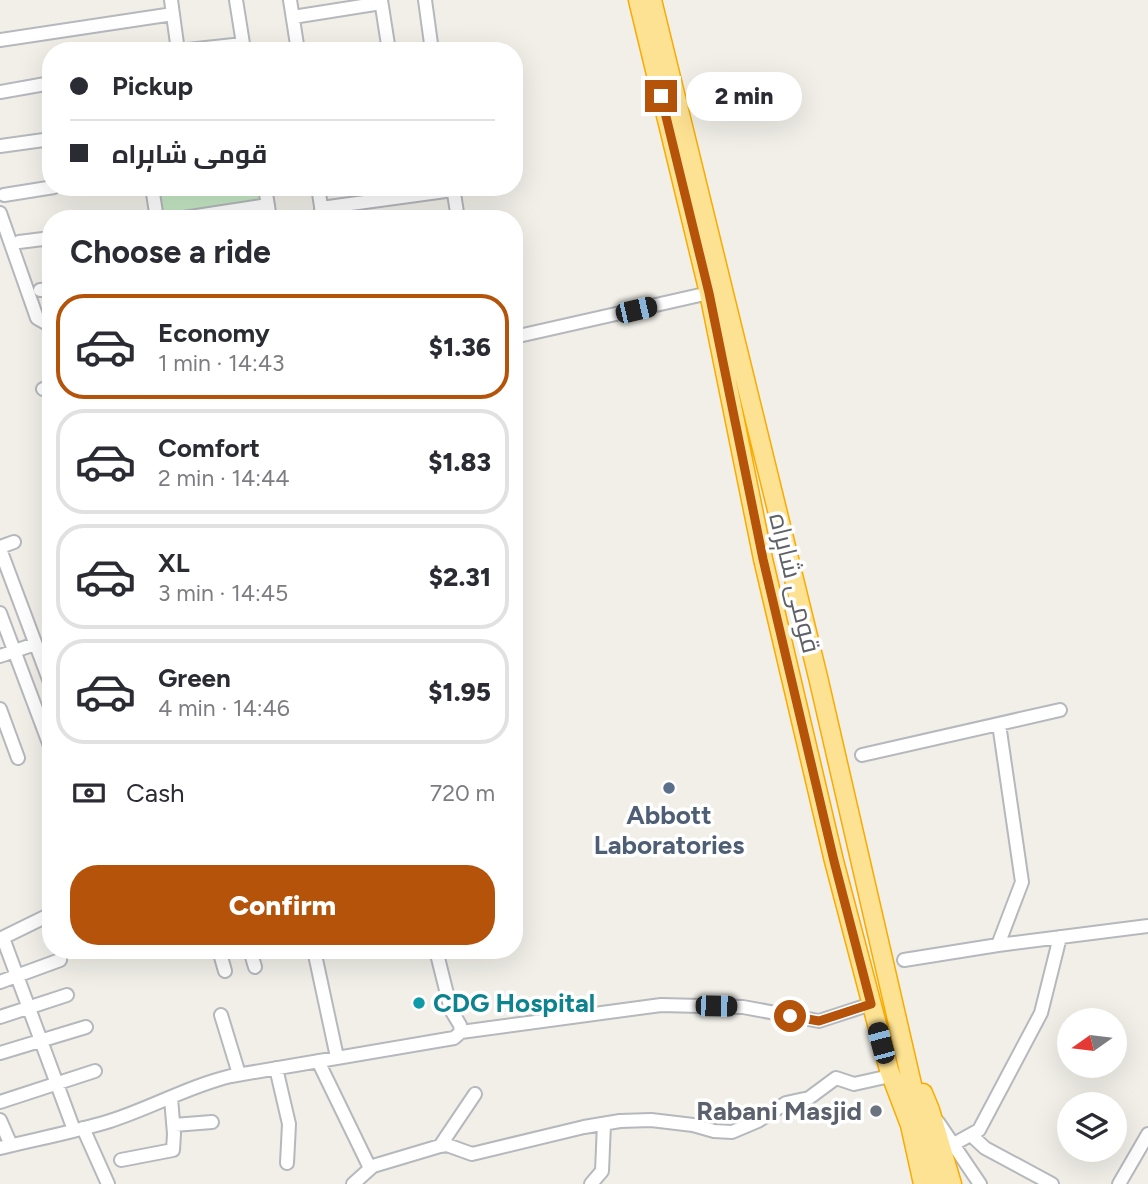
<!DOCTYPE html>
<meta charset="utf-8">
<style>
:root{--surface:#fff;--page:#f2f2f3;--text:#2b2b33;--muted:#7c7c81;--line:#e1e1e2;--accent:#b45309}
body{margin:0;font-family:Figtree,Cairo,sans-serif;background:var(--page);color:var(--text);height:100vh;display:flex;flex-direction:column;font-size:26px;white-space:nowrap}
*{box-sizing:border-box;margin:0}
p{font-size:23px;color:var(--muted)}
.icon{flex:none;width:38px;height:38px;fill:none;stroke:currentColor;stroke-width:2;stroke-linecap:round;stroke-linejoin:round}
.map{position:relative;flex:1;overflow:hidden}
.panel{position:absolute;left:42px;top:210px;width:481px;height:749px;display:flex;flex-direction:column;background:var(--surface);border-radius:28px;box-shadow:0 7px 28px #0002}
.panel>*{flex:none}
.top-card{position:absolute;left:42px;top:42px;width:481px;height:154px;border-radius:28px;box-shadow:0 7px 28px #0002;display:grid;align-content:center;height:154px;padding:0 28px;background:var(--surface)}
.needle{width:46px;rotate:256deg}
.buttons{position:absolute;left:1057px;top:1008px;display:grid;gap:14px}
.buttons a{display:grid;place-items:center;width:70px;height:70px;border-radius:50%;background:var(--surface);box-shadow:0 7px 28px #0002;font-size:35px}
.end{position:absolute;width:32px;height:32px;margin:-16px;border:9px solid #b45309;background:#fff;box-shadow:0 0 0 4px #fff}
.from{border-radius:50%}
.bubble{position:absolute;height:49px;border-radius:24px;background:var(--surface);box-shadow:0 7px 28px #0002;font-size:23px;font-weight:800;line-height:49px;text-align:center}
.car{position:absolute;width:21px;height:42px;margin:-21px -10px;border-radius:9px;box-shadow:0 0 5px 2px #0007;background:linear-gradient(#222 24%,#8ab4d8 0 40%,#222 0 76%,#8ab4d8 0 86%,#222 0)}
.top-card b{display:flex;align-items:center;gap:24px;height:66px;font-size:26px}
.top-card b+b{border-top:2px solid var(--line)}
.top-card i{width:18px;height:18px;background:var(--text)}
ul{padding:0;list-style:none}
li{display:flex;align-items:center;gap:21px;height:105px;margin:0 14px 10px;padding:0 14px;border:4px solid var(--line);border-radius:28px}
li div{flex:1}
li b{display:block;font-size:26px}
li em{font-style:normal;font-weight:800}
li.on{border-color:var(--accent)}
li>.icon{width:63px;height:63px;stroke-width:1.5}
h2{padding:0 28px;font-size:32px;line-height:84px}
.pay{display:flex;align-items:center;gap:18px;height:77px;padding:0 28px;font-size:26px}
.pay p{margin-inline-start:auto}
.primary-button{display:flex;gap:14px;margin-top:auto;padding:14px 28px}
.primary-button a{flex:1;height:80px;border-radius:28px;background:var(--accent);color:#fff;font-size:28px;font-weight:800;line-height:80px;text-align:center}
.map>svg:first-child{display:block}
.green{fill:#c5e8c5}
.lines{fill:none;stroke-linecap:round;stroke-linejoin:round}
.minor-casing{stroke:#b5b8bc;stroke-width:16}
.highway-casing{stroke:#f9ab00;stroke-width:21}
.minor{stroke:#fff;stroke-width:12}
.highway{stroke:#fde293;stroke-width:18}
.route{stroke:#b45309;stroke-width:9}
.service-dot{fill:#5c6f8a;stroke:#fff;stroke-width:2.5}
.culture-dot{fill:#0f9aa8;stroke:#fff;stroke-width:2.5}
.worship-dot{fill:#6b7280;stroke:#fff;stroke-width:2.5}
.labels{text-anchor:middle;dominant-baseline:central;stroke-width:7;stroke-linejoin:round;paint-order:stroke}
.street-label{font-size:26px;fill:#5f6368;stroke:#fff}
.service-label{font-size:26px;font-weight:bold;fill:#4e5e75;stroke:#fff}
.culture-label{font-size:26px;font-weight:bold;fill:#0d838f;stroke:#fff;text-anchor:start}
.worship-label{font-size:26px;font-weight:bold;fill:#5b616d;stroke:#fff;text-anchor:end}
</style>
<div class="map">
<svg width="1148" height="1184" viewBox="0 0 1148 1184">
<rect width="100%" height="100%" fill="#f1efe8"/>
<path class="green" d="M152 187H265L268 205 177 219H157Z"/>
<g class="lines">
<defs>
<path id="minor" d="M171 0 178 51
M236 0 244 50
M290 0 298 51
M381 0 389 51
M425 0 432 51
M293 17 381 3
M0 40 173 14
M178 51 243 44
M0 92 51 83
M0 146 51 139
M152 187 157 219
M265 187 270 219
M318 187 323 219
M453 187 458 219
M4 195 54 187
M321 208 453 190
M0 213 37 318 51 326
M177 219 268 205
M19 242 51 238
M40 290 51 289
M514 337 709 293
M43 389 51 386
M0 547 14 542
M0 549 51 685
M0 613 50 746
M0 656 35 644
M0 709 18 758
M862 755 1060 710
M3 938 74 1130
M0 939 51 914
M998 945 1022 882 999 724
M219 950 225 971
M250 950 255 967
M314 950 337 1057
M904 960 998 945 1148 926
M0 982 60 960
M221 1015 239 1074
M0 1017 67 995
M461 1032 661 1005 743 1007 819 1021 871 1004
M0 1053 86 1027
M318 1061 368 1164 373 1166 440 1146 447 1145 472 1154 584 1127 620 1121 651 1120 693 1125 714 1131 732 1132 758 1121 786 1103 809 1098 836 1078 854 1084 890 1076
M276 1068 289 1124 287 1163
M0 1102 95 1071
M0 1120 11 1145
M938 1122 980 1184
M174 1125 212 1122
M83 1128 108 1184
M971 1135 985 1148 1052 1184
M954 1144 979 1130 1041 1013 1060 937
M440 1146 475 1094
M0 1148C37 1139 74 1132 110 1121 151 1108 189 1086 231 1076L454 1038 461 1032 460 1025 451 1010 436 950
M121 1160 173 1150 174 1134 171 1098
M353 1184 373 1166
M591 1184 602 1171 604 1124
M1119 1184 1148 1134"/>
<path id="highway" d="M638 0 709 293 763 559 834 861 889 1070 910 1125 923 1184
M652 0 818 677 935 1184
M923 1093 930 1110 952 1184"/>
</defs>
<use href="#minor" class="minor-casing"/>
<use href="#highway" class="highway-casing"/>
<use href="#minor" class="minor"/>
<use href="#highway" class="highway"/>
</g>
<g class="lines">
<path class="route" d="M661 96 709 293 763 559 834 861 871 1004 819 1021 790 1016"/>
</g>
<circle class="service-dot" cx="669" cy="788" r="7"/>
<circle class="culture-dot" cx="419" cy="1003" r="7"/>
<circle class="worship-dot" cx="876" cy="1111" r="7"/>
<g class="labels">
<g class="street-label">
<text transform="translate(795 583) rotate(76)">قومی شاہراہ</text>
</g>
<g class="service-label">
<text x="669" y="815">Abbott<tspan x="669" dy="30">Laboratories</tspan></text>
</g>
<g class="culture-label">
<text x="433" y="1003">CDG Hospital</text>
</g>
<g class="worship-label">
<text x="862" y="1111">Rabani Masjid</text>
</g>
</g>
</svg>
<div class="buttons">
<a><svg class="needle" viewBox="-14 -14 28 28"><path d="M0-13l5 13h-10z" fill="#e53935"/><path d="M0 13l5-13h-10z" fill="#7c7c81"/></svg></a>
<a><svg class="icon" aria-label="layers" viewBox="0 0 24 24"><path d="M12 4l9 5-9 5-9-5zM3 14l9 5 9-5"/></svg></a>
</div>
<i class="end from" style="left:790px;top:1016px"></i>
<i class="end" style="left:661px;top:96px"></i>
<div class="bubble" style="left:686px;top:72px;width:116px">2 min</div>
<i class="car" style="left:636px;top:310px;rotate:77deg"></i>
<i class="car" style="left:716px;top:1006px;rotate:91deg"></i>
<i class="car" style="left:881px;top:1043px;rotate:345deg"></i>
<div class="top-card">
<b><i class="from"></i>Pickup</b>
<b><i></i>قومی شاہراہ</b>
</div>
<section class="panel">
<h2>Choose a ride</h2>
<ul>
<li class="on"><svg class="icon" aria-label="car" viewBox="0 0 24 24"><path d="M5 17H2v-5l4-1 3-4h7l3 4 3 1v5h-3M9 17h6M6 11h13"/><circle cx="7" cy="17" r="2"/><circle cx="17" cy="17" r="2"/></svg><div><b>Economy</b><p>1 min · 14:43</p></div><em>$1.36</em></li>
<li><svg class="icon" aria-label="car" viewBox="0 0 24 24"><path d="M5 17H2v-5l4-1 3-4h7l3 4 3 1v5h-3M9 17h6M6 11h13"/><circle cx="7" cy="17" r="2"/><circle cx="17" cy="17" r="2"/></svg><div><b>Comfort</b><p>2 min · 14:44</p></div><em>$1.83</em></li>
<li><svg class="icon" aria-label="car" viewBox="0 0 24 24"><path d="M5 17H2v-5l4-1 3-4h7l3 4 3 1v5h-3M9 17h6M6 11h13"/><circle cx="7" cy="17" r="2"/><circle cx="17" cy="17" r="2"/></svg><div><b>XL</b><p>3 min · 14:45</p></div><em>$2.31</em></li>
<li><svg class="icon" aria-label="car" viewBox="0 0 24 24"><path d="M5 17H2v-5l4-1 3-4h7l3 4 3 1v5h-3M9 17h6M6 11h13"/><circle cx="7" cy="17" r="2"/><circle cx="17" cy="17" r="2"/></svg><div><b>Green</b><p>4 min · 14:46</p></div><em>$1.95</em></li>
</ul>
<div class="pay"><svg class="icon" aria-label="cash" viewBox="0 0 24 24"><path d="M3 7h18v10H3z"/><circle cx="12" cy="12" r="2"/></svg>Cash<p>720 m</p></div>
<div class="primary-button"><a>Confirm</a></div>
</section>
</div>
